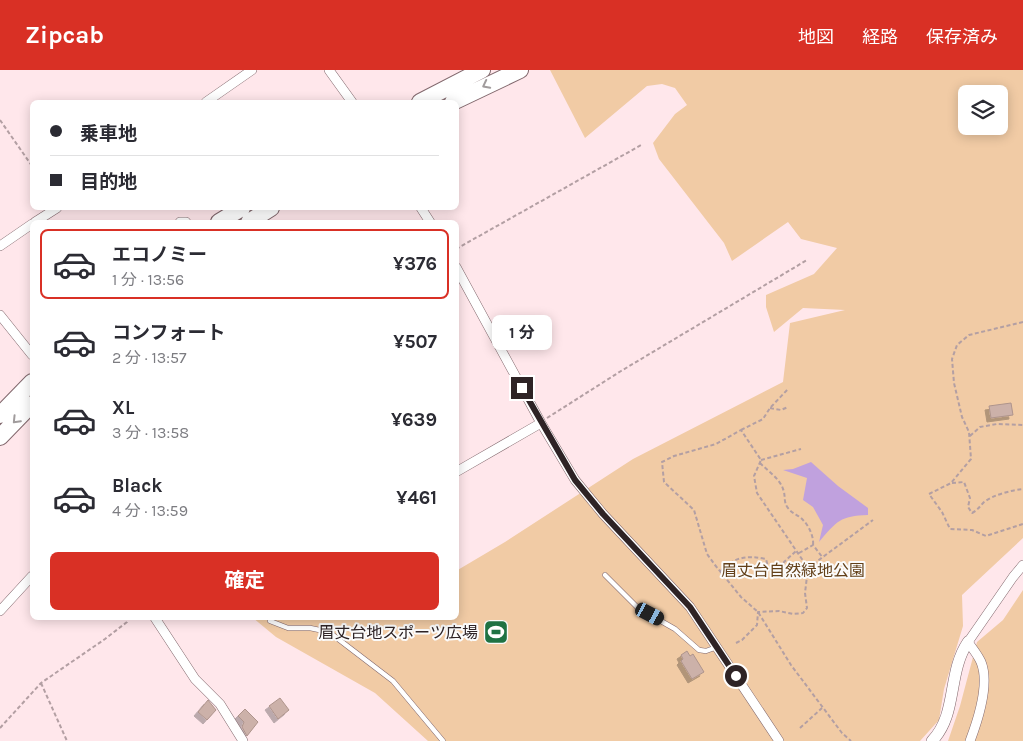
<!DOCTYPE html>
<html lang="ja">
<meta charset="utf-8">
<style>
:root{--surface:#fff;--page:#f2f2f3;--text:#2b2b33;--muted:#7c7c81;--line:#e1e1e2;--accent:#d93025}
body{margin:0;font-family:Karla,"Noto Sans JP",sans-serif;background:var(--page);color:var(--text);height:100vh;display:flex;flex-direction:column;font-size:19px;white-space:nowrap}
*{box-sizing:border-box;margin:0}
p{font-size:16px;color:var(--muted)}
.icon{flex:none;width:28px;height:28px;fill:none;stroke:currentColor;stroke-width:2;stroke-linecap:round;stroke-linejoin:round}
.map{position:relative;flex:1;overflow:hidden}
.sheet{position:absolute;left:30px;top:150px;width:429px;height:400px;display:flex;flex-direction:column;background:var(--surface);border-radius:8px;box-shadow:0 2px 12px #0003}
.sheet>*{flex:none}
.banner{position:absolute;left:30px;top:30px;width:429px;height:110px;border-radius:8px;box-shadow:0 2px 12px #0003;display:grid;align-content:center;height:110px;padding:0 20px;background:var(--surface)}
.controls{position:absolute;left:958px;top:15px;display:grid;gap:10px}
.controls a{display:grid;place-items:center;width:50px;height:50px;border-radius:8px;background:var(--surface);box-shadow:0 2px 12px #0003;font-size:25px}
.end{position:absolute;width:22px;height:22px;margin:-11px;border:6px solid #2e2325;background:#fff;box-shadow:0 0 0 2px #fff}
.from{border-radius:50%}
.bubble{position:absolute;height:35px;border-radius:8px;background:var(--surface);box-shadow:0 2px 12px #0003;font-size:16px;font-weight:700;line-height:35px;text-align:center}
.car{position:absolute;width:15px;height:30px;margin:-15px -8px;border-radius:6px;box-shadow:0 0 4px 1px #0007;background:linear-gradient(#222 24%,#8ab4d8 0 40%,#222 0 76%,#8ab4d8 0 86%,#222 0)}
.banner b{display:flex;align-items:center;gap:18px;height:48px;font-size:19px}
.banner b+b{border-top:1px solid var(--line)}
.banner i{width:12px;height:12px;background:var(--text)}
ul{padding:9px 0 0;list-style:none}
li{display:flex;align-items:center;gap:15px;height:70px;margin:0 10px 8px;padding:0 10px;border:2px solid transparent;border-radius:8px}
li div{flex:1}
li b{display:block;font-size:19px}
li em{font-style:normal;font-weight:700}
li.selected{border-color:var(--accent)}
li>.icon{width:45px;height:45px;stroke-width:1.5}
.cta{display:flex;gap:10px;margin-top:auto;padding:10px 20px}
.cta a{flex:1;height:58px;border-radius:8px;background:var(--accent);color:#fff;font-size:20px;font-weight:700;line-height:58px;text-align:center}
header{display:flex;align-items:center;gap:30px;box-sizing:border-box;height:70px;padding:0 25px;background:var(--accent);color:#fff}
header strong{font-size:24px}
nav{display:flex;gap:28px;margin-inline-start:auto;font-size:18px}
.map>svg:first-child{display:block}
.green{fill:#f1cba5;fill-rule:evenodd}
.water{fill:#c0a1de}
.building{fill:#ccb1a9;stroke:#ae948c;filter:url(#shadow)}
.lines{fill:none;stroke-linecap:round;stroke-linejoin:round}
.service-casing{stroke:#82686d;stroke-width:5.5}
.minor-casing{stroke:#82686d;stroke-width:10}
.tertiary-casing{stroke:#82686d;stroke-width:12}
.motorway-casing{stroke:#82686d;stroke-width:18}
.path{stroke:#b39fa3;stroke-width:2;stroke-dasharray:4 2.5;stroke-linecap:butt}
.service{stroke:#fff;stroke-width:4.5}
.minor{stroke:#fff;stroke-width:9}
.tertiary{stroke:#fff;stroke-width:11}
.motorway{stroke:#fff;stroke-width:16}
.oneway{stroke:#a19c9d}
.route{stroke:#2e2325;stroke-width:6}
.labels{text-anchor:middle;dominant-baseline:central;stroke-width:4;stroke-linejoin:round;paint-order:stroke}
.park-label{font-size:16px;fill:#634019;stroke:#fbfbfb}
.poi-label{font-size:16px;fill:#2e2325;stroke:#fbfbfb;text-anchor:end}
</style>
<header>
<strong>Zipcab</strong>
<nav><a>地図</a><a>経路</a><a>保存済み</a></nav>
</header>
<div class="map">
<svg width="1023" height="671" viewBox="0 0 1023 671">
<defs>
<filter id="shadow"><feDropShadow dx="-4" dy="4" stdDeviation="0" flood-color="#0004"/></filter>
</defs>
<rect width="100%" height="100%" fill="#ffe7eb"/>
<path class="green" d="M550 0H1023V468L962 525 963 556 944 619 939 650 920 671H428L375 623 276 567 253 548H456V501L505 472 633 389 783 312 790 253 845 240 803 238 774 262 766 237V225L814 204 837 178 801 169 788 152 732 191 724 173 659 89 653 73 675 44 687 35 675 18 662 14 647 16 585 68ZM966 24H999V56H966Z
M1023 520V671H948L960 636 977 572 1003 550Z"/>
<path class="water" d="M811 392 838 416 868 438V445C840 446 837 451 819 472L823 455 813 437 803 430 807 408 783 400 793 399Z"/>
<path class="building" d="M1011 333 1013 345 991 348 989 336Z
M687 581 690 586 693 584 704 602 692 609 681 591 683 589 681 585Z
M280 628 289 640 278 649 269 636Z
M208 630 216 640 207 650 198 642Z
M245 639 258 652 247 666 242 657 244 652 238 646Z"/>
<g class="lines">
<defs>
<path id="service" d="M605 505 638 538 675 559 699 580 706 581 717 577
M270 551 288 558H310L329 562 393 611 443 671"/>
<path id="minor" d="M329 0 352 32
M206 32 252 0
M421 138 430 152
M35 152 57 138
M180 152H186
M0 176 32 154
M456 197 541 353 575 410 603 444 690 537 779 671
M0 245 32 285
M456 402 541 353
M0 541 32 506
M155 548 195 609 220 634 243 671
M970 671C978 650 990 614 981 592 978 585 972 578 968 572L1013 507 1023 495"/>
<path id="tertiary" d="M932 671C958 644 947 603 968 572"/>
<path id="motorway" d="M420 32 482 0
M453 32 520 0
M219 152 242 138
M249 152 271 138
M0 345 32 312
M0 367 32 334"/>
</defs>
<use href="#service" class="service-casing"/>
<use href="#minor" class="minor-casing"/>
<use href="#tertiary" class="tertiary-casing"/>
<use href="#motorway" class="motorway-casing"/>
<path class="path" d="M0 50 32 96
M456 179 643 74
M1023 252 969 265 957 275 952 289 954 313 962 347 969 362 971 389 951 413 929 424 942 442 950 459 972 460 986 466 1023 454
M770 338 781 340 788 337
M547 348 621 301 807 190
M741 360 763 349 770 338 788 319
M970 366 980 357 997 354 1023 355
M761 390 801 379
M760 393C768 401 780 409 783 419 786 426 783 432 788 438 792 444 799 445 803 450 809 456 814 467 813 475
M952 413 964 412 970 428 968 437 972 443C978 440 980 436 984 432 993 425 1012 420 1023 419
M799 483 813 475 823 488
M808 498 873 450
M720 502C733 487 747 485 766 489L768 497 774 504 782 501 784 492 796 481
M736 573 742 570 757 555 758 542 779 541 793 544 803 543 807 538 805 523 808 498 757 423 754 406 761 390 741 360 716 374 674 386 662 392 664 412 694 440 707 484 715 495 741 527 758 542 791 595 842 663 851 671
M41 613 67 671
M0 658 41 613 105 569 127 552 129 548
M800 658 822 638"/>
<use href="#service" class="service"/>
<use href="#minor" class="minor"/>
<use href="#tertiary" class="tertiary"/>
<use href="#motorway" class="motorway"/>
</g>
<defs><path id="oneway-chevron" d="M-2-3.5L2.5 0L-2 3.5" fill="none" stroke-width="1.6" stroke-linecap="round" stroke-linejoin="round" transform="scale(1.25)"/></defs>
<g class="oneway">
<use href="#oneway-chevron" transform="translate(486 15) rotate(153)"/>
<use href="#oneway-chevron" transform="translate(16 350) rotate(134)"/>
</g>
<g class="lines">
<path class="route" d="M522 318 575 410 603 444 690 537 736 606"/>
</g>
<defs>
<symbol id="stadium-square" viewBox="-11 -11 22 22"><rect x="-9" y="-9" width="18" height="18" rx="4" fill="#1f7243" stroke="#fbfbfb"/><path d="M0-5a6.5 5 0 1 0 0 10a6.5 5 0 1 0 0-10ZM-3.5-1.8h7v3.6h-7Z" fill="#fff"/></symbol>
</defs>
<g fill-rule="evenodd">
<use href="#stadium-square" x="482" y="548" width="28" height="28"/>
</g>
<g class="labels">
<g class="park-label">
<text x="793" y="500">眉丈台自然緑地公園</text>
</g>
<g class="poi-label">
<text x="478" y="562">眉丈台地スポーツ広場</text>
</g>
</g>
</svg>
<div class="controls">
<a><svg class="icon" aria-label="layers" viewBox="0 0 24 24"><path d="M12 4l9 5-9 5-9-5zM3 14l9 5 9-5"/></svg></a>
</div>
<i class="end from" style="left:736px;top:606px"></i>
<i class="end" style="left:522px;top:318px"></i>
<div class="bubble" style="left:492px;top:245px;width:60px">1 分</div>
<i class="car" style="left:650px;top:544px;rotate:118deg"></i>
<div class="banner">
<b><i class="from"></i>乗車地</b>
<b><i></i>目的地</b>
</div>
<section class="sheet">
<ul>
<li class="selected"><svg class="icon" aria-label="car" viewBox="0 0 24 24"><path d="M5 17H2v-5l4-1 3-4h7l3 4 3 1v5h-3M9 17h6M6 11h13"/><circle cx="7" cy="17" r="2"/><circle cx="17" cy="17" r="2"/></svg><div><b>エコノミー</b><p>1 分 · 13:56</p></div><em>¥376</em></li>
<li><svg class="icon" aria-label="car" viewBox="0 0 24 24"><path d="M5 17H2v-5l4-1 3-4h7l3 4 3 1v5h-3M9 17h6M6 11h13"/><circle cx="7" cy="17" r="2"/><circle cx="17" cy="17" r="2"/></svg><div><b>コンフォート</b><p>2 分 · 13:57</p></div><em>¥507</em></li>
<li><svg class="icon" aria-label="car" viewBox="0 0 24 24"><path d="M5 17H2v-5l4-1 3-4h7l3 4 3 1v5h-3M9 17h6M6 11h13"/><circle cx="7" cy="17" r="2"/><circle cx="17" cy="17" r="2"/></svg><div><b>XL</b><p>3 分 · 13:58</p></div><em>¥639</em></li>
<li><svg class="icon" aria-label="car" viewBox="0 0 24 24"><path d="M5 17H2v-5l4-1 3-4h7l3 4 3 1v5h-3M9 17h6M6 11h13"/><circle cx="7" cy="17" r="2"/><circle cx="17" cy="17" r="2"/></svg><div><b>Black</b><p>4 分 · 13:59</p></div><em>¥461</em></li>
</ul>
<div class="cta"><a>確定</a></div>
</section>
</div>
